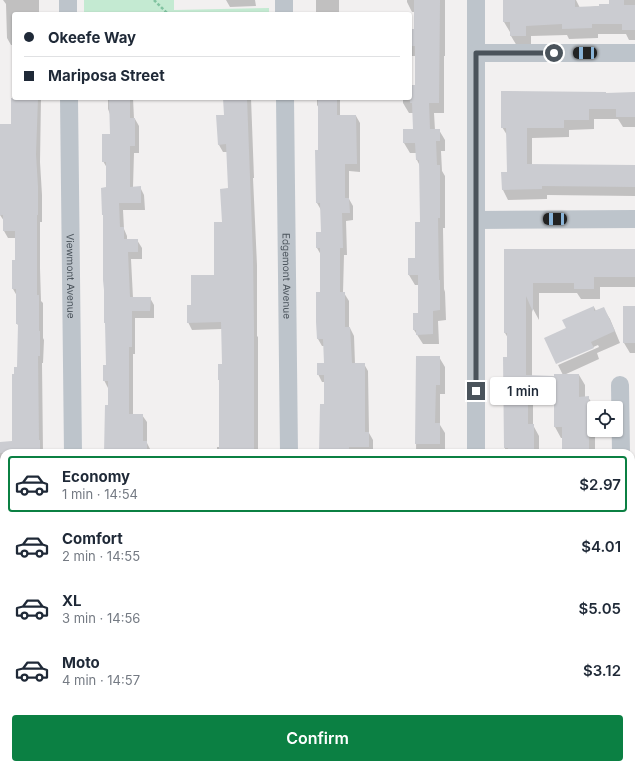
<!DOCTYPE html>
<meta charset="utf-8">
<style>
:root{--surface:#fff;--page:#f2f2f3;--text:#1f2937;--muted:#747a83;--line:#e0e1e3;--accent:#0b8043}
body{margin:0;font-family:Inter,sans-serif;background:var(--page);color:var(--text);height:100vh;display:flex;flex-direction:column;font-size:15px;white-space:nowrap}
*{box-sizing:border-box;margin:0}
p{font-size:13px;color:var(--muted)}
.icon{flex:none;width:22px;height:22px;fill:none;stroke:currentColor;stroke-width:2;stroke-linecap:round;stroke-linejoin:round}
.map{position:relative;flex:1;overflow:hidden}
.details{position:absolute;left:0px;top:449px;width:635px;height:320px;display:flex;flex-direction:column;background:var(--surface);border-radius:12px 12px 0 0;box-shadow:0 1px 3px #0004}
.details>*{flex:none}
.guide{position:absolute;left:12px;top:12px;width:400px;height:88px;border-radius:4px;box-shadow:0 1px 3px #0004;display:grid;align-content:center;height:88px;padding:0 12px;background:var(--surface)}
.fabs{position:absolute;left:587px;top:401px;display:grid;gap:8px}
.fabs a{display:grid;place-items:center;width:36px;height:36px;border-radius:4px;background:var(--surface);box-shadow:0 1px 3px #0004;font-size:20px}
.end{position:absolute;width:18px;height:18px;margin:-9px;border:5px solid #4a535b;background:#fff;box-shadow:0 0 0 2px #fff}
.from{border-radius:50%}
.bubble{position:absolute;height:28px;border-radius:4px;background:var(--surface);box-shadow:0 1px 3px #0004;font-size:13px;font-weight:600;line-height:28px;text-align:center}
.car{position:absolute;width:12px;height:24px;margin:-12px -6px;border-radius:5px;box-shadow:0 0 3px 1px #0007;background:linear-gradient(#222 24%,#8ab4d8 0 40%,#222 0 76%,#8ab4d8 0 86%,#222 0)}
.guide b{display:flex;align-items:center;gap:14px;height:38px;font-size:15px}
.guide b+b{border-top:1px solid var(--line)}
.guide i{width:10px;height:10px;background:var(--text)}
ul{padding:7px 0 0;list-style:none}
li{display:flex;align-items:center;gap:12px;height:56px;margin:0 8px 6px;padding:0 4px;border:2px solid transparent;border-radius:4px}
li div{flex:1}
li b{display:block;font-size:15px}
li em{font-style:normal;font-weight:600}
li.on{border-color:var(--accent)}
li>.icon{width:36px;height:36px;stroke-width:1.5}
.action{display:flex;gap:8px;margin-top:auto;padding:8px 12px}
.action a{flex:1;height:46px;border-radius:4px;background:var(--accent);color:#fff;font-size:16px;font-weight:600;line-height:46px;text-align:center}
.map>svg:first-child{display:block}
.green{fill:#c4ead2}
.shadow{fill:#0003}
.building{fill:#cbccd1}
.lines{fill:none;stroke-linecap:round;stroke-linejoin:round}
.path{stroke:#80c3a0;stroke-width:2.5;stroke-dasharray:3 2;stroke-linecap:butt}
.street{stroke:#bdc4cb;stroke-width:18}
.secondary{stroke:#c0c8d1;stroke-width:22}
.route{stroke:#4a535b;stroke-width:5}
.labels{text-anchor:middle;dominant-baseline:central;stroke-width:3;stroke-linejoin:round;paint-order:stroke}
.street-label{font-size:10px;fill:#4a535b;stroke:#fff}
</style>
<div class="map">
<svg width="635" height="769" viewBox="0 0 635 769">
<rect width="100%" height="100%" fill="#f2f0f0"/>
<path class="green" d="M84 0H174V10L269 8V14H84Z"/>
<path class="shadow" d="M3 0H39V14H14V45H11L7 38 6 4Z
M226 0H255L256 6 230 7Z
M316 0H339V13L340 14H316Z
M407 0H445V56H444V113H434L435 130H439L445 140V151H441L442 171 445 176V228H443L444 289 445 292 446 320 438 321 439 344H423L414 330V314H419V285H415L409 275 416 259 421 223 420 166 417 160V153H410L404 143 414 130V113H409L403 103V98H410V86H416V56H412L410 52V30H415V12H412L407 2Z
M504 0H576L580 8 610 5V0H635V40H629L626 34H598V38L569 39 567 35 531 36V46H517L511 36V32H510L504 22Z
M12 82H14V98H41L40 162 42 195V222H40V268L41 301 43 303V338L44 340 43 363H42L43 453H4V579H0V512H2L1 463H0V443L13 442 15 375 18 368 19 326 17 324V296L13 289 16 261V238H8L4 231V221L0 215V125H12Z
M635 93V127H623L618 119H594V129L569 130V137L532 138V165L635 166V196L547 195V199L508 200 503 190 508 173 507 135 502 127 606 94Z
M108 98H133L134 119H135L139 126V153H134L133 187H140L144 195 145 210H123L124 229 127 236V240H137L142 248V259H131L133 298H150L154 305V318H135V354H133V415H142L147 422V443L150 449V453H105L109 406 108 388 104 380 107 366V168L103 161 111 135 110 114 108 109Z
M224 98H251L254 178H253L257 265V336L258 337V453H217V447H220V383L219 379 223 365 222 329 192 330 188 322 192 306 215 276 229 189 227 152H223L219 145 225 115Z
M317 98H340V116H356L360 123V172L349 171V199L353 206V220L346 221 347 255H344L343 293H344L349 301V328H350L354 336 355 364H364L368 371 369 433 373 440V453H320L325 405V382H322L318 374 326 364 325 346H322L318 339 321 293V255L317 248 322 233 321 210 317 203 319 151V108L317 105Z
M505 250 635 251V353H630L624 343 635 307V287H600V299H581L577 293H539V320L532 307V376L555 377 563 375 558 365 599 347 598 345 557 363 567 329 594 307 596 311 603 308 610 319 620 343 597 353 599 359 564 375H579L585 385V397H588L595 408V453H563V438H561L555 427V402H533V425L539 436V453H505L504 358H508V338L505 333Z
M417 357H439L445 367V394H440V425L445 433V453H416Z
M0 614H4V635H0Z
M635 615V655L631 656V617Z
M0 653H4V679H0Z
M635 702V739L631 740V703Z
M0 714H4V751H0Z
M179 765H286H285L286 769H180Z
M316 765H330L331 767 325 769H318Z
M415 765H497L499 769H399Z"/>
<path class="building" d="M414 0H440L439 103H429L430 129H440V141H436L437 165H440V218H438L439 280H440V310L433 311V334L416 335V330H413V313H418V275H408V258H415V222H420L419 160H416L415 143H403V129H413L412 103H410V85H415V46H410V29H414Z
M503 0H575V7L599 6V4H609V0H624V5H635V30H622V24H592V28L562 29V24L526 26V36H510V22H503Z
M501 91 606 92V93L635 92V117H616V109H589V120H564V128H527V164L635 165V187L542 186V189L502 190 501 172H507L506 128H501Z
M11 98H38L36 154 38 187V215H37V295H39V331H40V356H38L39 440H40V452L33 453H0V442L12 441V374H14V367H17L18 324H16V289H12V260H15V231H3V215H0V124H11Z
M109 98H130V118H135V146H130V187L141 186V203H119L120 227H124V239H138V252H128L130 297H151L150 311H132V347H129V414H143V441H147V453H104L105 405H108V381H103V365H106L105 323H104V290L103 280V215H102L101 188 106 187V162H102V134H110Z
M223 98H247L253 257 254 329V453H219V380H218V364H222L221 322 187 323V305H191V275H214V222H222L220 189 228 188 226 144 218 145 216 115H224Z
M318 98H337V115H356L357 164H345V198H349L350 213H342L343 248H340V292H345V327H350L352 363H365V432H369V447H349V450H347V453H319L320 404H324V375H317V363H324L323 339H317L316 322V292H320V248H316V232H321L320 203H316L315 150H318Z
M504 249H635V277H594V289H574V283H533V312L526 296V375L554 376V374H579V397L589 396V453H562V427H554V391H528V424H534V451H526V453H508V448H504L503 357H507V333H504Z
M594 306V311L604 307 615 331 591 342 594 348 556 364 544 338 566 328 562 320Z
M623 306H635V343H623Z
M416 356H440V385H436L435 423H440V444H415Z"/>
<g class="lines">
<path class="path" d="M154 0 168 14"/>
<g class="street">
<path d="M68 0V14"/>
<path d="M284 0V14"/>
<path d="M476 0V453"/>
<path d="M476 53H635"/>
<path id="s1" d="M69 98 73 453"/>
<path id="s2" d="M285 98 289 453"/>
<path d="M476 220 635 219"/>
<path d="M620 385 621 453"/>
<path d="M631 578 635 577"/>
<path d="M631 762 635 761"/>
<path d="M36 769 49 765"/>
<path d="M71 769 72 765"/>
<path d="M606 769 620 765"/>
</g>
<path class="secondary" d="M533 765 534 769"/>
</g>
<g class="lines">
<path class="route" d="M476 391V53H554"/>
</g>
<g class="labels">
<g class="street-label">
<text stroke="none"><textPath href="#s1" startOffset="178">Viewmont Avenue</textPath></text>
<text stroke="none"><textPath href="#s2" startOffset="178">Edgemont Avenue</textPath></text>
</g>
</g>
</svg>
<div class="fabs">
<a><svg class="icon" aria-label="locate" viewBox="0 0 24 24"><circle cx="12" cy="12" r="6"/><path d="M12 2v4M12 18v4M2 12h4M18 12h4"/></svg></a>
</div>
<i class="end from" style="left:554px;top:53px"></i>
<i class="end" style="left:476px;top:391px"></i>
<div class="bubble" style="left:490px;top:377px;width:66px">1 min</div>
<i class="car" style="left:585px;top:53px;rotate:270deg"></i>
<i class="car" style="left:555px;top:219px;rotate:270deg"></i>
<div class="guide">
<b><i class="from"></i>Okeefe Way</b>
<b><i></i>Mariposa Street</b>
</div>
<section class="details">
<ul>
<li class="on"><svg class="icon" aria-label="car" viewBox="0 0 24 24"><path d="M5 17H2v-5l4-1 3-4h7l3 4 3 1v5h-3M9 17h6M6 11h13"/><circle cx="7" cy="17" r="2"/><circle cx="17" cy="17" r="2"/></svg><div><b>Economy</b><p>1 min · 14:54</p></div><em>$2.97</em></li>
<li><svg class="icon" aria-label="car" viewBox="0 0 24 24"><path d="M5 17H2v-5l4-1 3-4h7l3 4 3 1v5h-3M9 17h6M6 11h13"/><circle cx="7" cy="17" r="2"/><circle cx="17" cy="17" r="2"/></svg><div><b>Comfort</b><p>2 min · 14:55</p></div><em>$4.01</em></li>
<li><svg class="icon" aria-label="car" viewBox="0 0 24 24"><path d="M5 17H2v-5l4-1 3-4h7l3 4 3 1v5h-3M9 17h6M6 11h13"/><circle cx="7" cy="17" r="2"/><circle cx="17" cy="17" r="2"/></svg><div><b>XL</b><p>3 min · 14:56</p></div><em>$5.05</em></li>
<li><svg class="icon" aria-label="car" viewBox="0 0 24 24"><path d="M5 17H2v-5l4-1 3-4h7l3 4 3 1v5h-3M9 17h6M6 11h13"/><circle cx="7" cy="17" r="2"/><circle cx="17" cy="17" r="2"/></svg><div><b>Moto</b><p>4 min · 14:57</p></div><em>$3.12</em></li>
</ul>
<div class="action"><a>Confirm</a></div>
</section>
</div>
